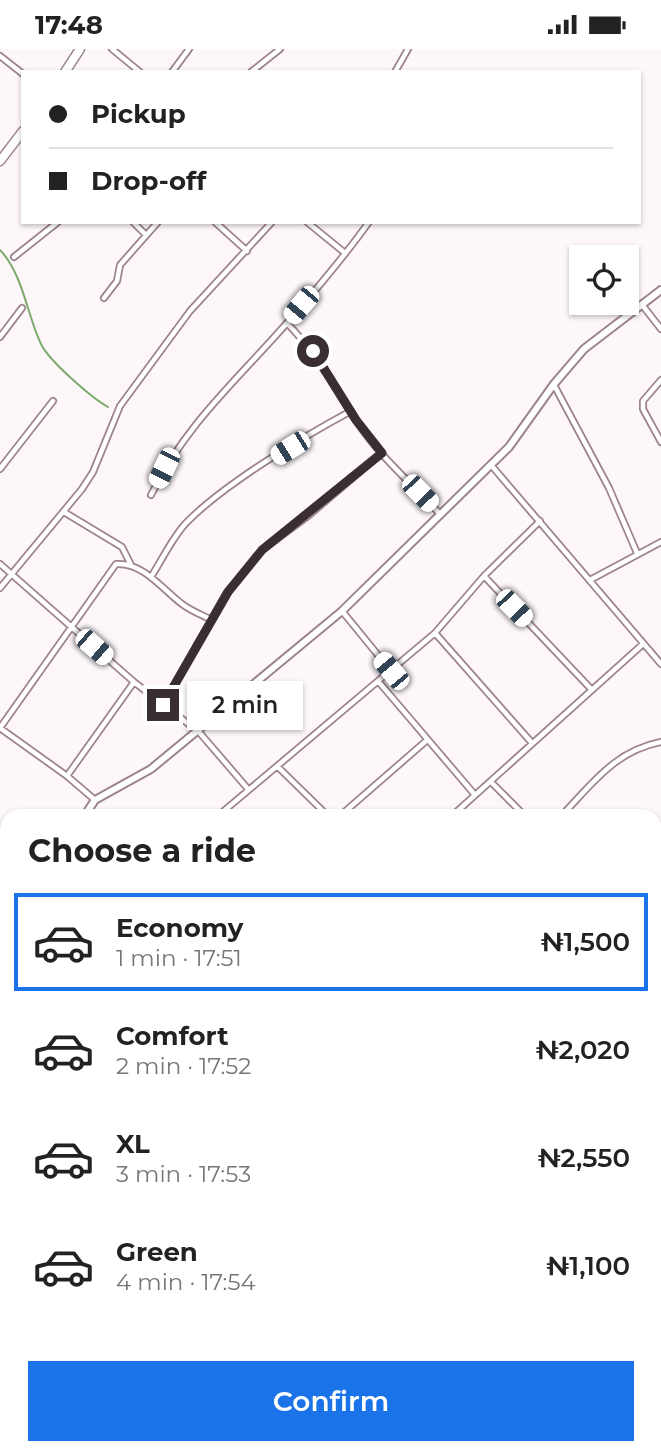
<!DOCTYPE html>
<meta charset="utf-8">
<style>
:root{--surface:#fff;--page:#f6f6f6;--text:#222;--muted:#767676;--line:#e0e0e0;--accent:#1a73e8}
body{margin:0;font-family:Montserrat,sans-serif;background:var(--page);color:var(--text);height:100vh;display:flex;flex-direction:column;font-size:26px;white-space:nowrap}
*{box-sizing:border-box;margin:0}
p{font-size:23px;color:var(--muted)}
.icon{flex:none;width:38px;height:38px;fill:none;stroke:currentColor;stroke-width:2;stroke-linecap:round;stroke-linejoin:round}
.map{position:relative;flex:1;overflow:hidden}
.drawer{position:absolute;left:0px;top:760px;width:662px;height:646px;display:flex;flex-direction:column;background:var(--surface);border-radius:21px 21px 0 0;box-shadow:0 2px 5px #0004}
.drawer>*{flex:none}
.banner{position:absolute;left:21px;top:21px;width:620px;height:154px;border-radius:0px;box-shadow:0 2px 5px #0004;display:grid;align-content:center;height:154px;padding:0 28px;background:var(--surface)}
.controls{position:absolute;left:569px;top:196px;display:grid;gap:14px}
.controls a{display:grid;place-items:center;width:70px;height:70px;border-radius:0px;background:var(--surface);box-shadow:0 2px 5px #0004;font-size:35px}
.end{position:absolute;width:32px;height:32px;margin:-16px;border:9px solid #392e34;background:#fff;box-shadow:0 0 0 4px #fff}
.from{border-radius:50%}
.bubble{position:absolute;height:49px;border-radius:0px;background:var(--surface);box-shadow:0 2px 5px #0004;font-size:23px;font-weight:600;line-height:49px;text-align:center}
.car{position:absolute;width:21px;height:42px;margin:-21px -10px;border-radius:9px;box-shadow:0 0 5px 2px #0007;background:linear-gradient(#fff 24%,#345 0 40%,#fff 0 76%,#345 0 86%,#fff 0)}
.banner b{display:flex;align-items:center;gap:24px;height:66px;font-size:26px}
.banner b+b{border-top:2px solid var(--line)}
.banner i{width:18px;height:18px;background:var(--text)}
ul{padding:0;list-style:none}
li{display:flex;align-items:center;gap:21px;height:98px;margin:0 14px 10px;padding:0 14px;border:4px solid transparent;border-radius:0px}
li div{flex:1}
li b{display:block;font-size:26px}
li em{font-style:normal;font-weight:600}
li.selected{border-color:var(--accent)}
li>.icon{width:63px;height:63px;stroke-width:1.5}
h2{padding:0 28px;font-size:32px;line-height:84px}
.action{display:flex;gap:14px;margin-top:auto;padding:14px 28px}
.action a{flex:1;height:80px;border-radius:0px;background:var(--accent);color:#fff;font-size:28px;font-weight:600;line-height:80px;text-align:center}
.status{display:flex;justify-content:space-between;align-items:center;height:49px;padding:0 35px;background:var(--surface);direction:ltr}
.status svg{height:19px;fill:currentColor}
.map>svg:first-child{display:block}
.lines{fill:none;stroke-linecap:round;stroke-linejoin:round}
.stream{stroke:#7cac6d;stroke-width:2}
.minor-casing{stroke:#9c8390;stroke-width:8}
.tertiary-casing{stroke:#9c8390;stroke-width:10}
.trunk-casing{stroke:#9c8390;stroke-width:11}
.minor{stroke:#fff;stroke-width:4.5}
.tertiary{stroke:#fff;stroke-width:6}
.trunk{stroke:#fff;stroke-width:8}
.route{stroke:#392e34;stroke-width:9}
</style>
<div class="status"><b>17:48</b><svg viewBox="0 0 49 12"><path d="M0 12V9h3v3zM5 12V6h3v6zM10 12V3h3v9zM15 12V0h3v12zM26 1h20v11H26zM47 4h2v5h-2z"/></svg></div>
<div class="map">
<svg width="661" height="1404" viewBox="0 0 661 1404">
<rect width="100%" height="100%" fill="#fdf7fa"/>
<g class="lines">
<path class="stream" d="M0 201C23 225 27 266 41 295 49 312 92 349 108 358"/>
<defs>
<path id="minor" d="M112 0 140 23
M0 7 23 25
M172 23 189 0
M251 23 280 0
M395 23 408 0
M133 173 146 186
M215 173 247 202
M307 173 345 204
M14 208 58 173
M104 249 117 232 120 216 158 173
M643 257 661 280
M287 274C315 303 334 337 356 371 378 406 411 434 439 464
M0 288 22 259
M661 331 643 352V360L661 393
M554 336 609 439 637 504
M491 416 661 615
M0 420 53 352
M151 446C185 376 236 332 287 274 315 242 344 208 369 173
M64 463 122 498 131 516
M0 515 134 633 199 683 248 740
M484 527 592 641
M151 528C162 511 172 489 186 474 224 435 303 388 351 362
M590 531 661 493
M0 539 82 440 93 423 120 357 190 262 272 173
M342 562 391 622
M435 584 532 694
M378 632 475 746
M163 656 227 543 262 501 308 467 382 404
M0 679 116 515C143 513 162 540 182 555 191 562 202 566 212 571
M0 679 67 727 95 751
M278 718 327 766
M67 727 134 633
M492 734 524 766
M219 766 435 584 484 527 540 472
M341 766 426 692
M453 766 643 595
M562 766C593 734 615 702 661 693
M0 915 7 901
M654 947 661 942
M654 1042 661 1052
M0 1101 7 1107
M654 1113 661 1106
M0 1214 7 1200
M654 1262 661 1268
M0 1340 7 1344
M654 1369 661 1374
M654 1395 661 1388
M24 1398 41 1404
M570 1398 576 1404
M10 1404 13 1398
M93 1404 97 1398
M647 1404 652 1398"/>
<path id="tertiary" d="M85 766 95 751 151 720 342 562 509 398 554 335 584 300 661 241
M0 1049 7 1039
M654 1240 661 1233
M475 1404 481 1398"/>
<path id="trunk" d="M65 23 80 0
M0 112 23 82"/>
</defs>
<use href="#minor" class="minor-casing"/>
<use href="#tertiary" class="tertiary-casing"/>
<use href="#trunk" class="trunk-casing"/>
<use href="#minor" class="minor"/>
<use href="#tertiary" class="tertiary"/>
<use href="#trunk" class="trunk"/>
</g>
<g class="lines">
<path class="route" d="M163 656 228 543 262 501 382 404 356 371 313 302"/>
</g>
</svg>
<div class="controls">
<a><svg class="icon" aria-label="locate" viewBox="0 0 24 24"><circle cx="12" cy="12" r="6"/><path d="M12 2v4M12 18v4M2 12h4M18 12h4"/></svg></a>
</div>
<i class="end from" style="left:313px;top:302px"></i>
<i class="end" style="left:163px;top:656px"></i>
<div class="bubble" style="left:187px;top:632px;width:116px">2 min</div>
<i class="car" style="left:301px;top:256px;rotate:220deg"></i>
<i class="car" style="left:290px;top:399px;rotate:238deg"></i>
<i class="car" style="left:164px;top:419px;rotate:206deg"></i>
<i class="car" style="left:420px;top:444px;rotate:136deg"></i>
<i class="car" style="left:514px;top:559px;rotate:136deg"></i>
<i class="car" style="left:94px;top:598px;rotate:131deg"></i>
<i class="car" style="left:391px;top:622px;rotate:320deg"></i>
<div class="banner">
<b><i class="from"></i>Pickup</b>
<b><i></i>Drop-off</b>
</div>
<section class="drawer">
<h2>Choose a ride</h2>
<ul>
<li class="selected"><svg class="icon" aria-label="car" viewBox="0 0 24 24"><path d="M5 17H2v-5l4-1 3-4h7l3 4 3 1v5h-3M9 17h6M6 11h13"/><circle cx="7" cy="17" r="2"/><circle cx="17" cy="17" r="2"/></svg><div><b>Economy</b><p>1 min · 17:51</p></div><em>₦1,500</em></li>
<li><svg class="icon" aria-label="car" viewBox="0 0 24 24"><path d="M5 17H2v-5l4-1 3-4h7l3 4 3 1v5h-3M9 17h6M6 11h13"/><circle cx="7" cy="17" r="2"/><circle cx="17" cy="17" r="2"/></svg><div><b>Comfort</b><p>2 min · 17:52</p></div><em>₦2,020</em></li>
<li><svg class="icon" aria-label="car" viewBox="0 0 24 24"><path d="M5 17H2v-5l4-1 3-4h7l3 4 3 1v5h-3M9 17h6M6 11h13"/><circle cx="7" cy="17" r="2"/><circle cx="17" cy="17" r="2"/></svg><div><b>XL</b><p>3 min · 17:53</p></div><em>₦2,550</em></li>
<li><svg class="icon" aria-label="car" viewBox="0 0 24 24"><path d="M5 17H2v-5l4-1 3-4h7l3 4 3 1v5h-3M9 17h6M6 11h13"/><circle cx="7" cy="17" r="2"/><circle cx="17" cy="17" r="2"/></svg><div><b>Green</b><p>4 min · 17:54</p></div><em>₦1,100</em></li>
</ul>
<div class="action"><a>Confirm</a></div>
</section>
</div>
